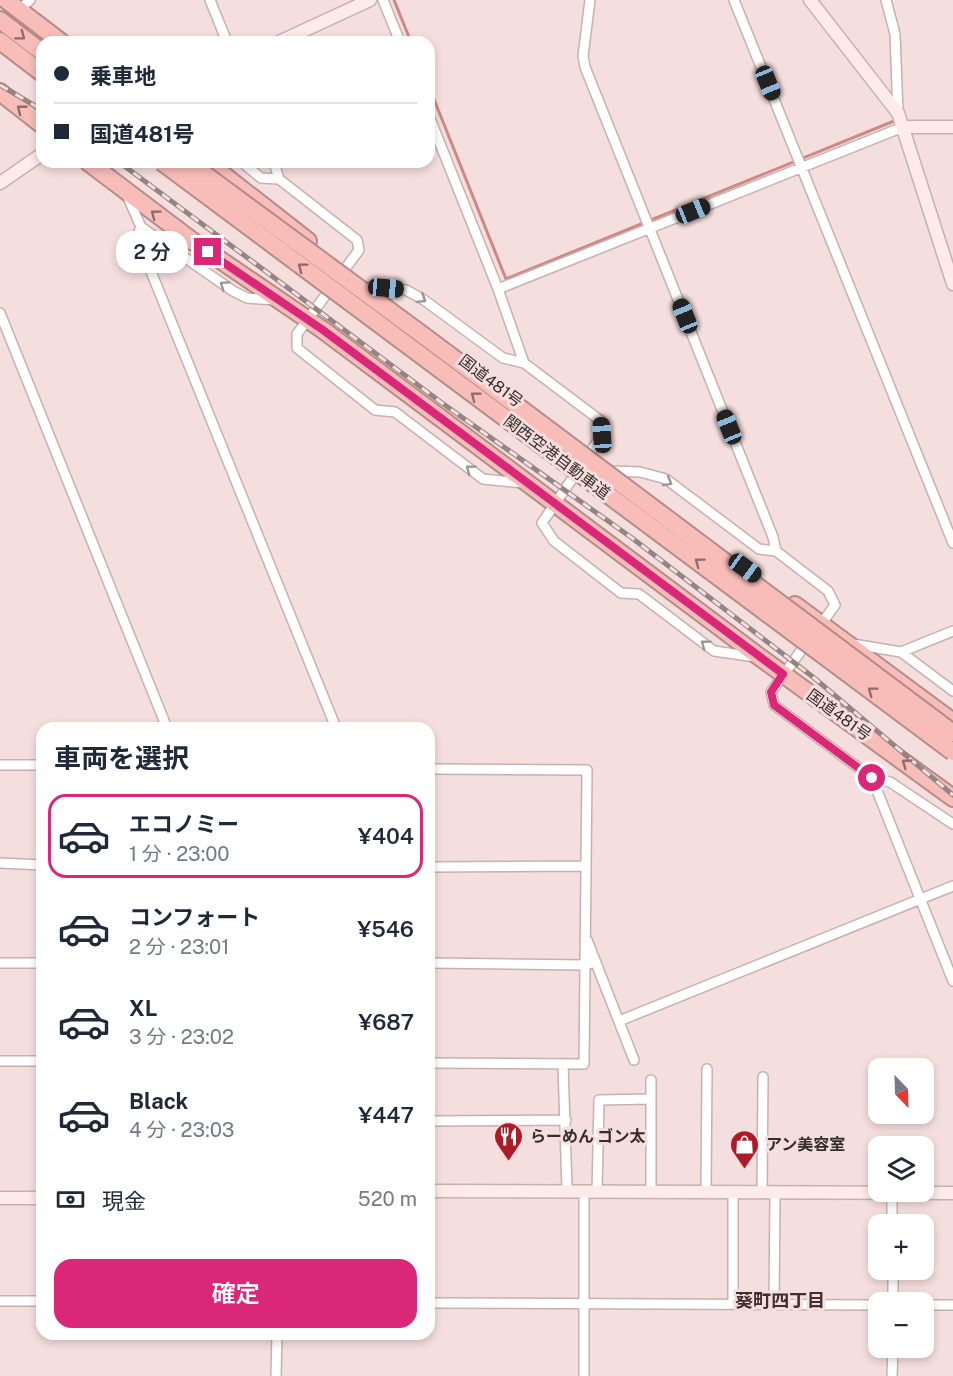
<!DOCTYPE html>
<html lang="ja">
<meta charset="utf-8">
<style>
:root{--surface:#fff;--page:#f6f6f7;--text:#1f2937;--muted:#747a83;--line:#e0e1e3;--accent:#db2777}
body{margin:0;font-family:"Public Sans","Noto Sans JP",sans-serif;background:var(--page);color:var(--text);height:100vh;display:flex;flex-direction:column;font-size:22px;white-space:nowrap}
*{box-sizing:border-box;margin:0}
p{font-size:20px;color:var(--muted)}
.icon{flex:none;width:33px;height:33px;fill:none;stroke:currentColor;stroke-width:2;stroke-linecap:round;stroke-linejoin:round}
.map{position:relative;flex:1;overflow:hidden}
.sheet{position:absolute;left:36px;top:722px;width:399px;height:618px;display:flex;flex-direction:column;background:var(--surface);border-radius:18px;box-shadow:0 3px 9px #0003}
.sheet>*{flex:none}
.banner{position:absolute;left:36px;top:36px;width:399px;height:132px;border-radius:18px;box-shadow:0 3px 9px #0003;display:grid;align-content:center;height:132px;padding:0 18px;background:var(--surface)}
.needle{width:39px;rotate:157deg}
.buttons{position:absolute;left:868px;top:1058px;display:grid;gap:12px}
.buttons a{display:grid;place-items:center;width:66px;height:66px;border-radius:12px;background:var(--surface);box-shadow:0 3px 9px #0003;font-size:30px}
.end{position:absolute;width:27px;height:27px;margin:-14px;border:8px solid #db2777;background:#fff;box-shadow:0 0 0 3px #fff}
.from{border-radius:50%}
.bubble{position:absolute;height:42px;border-radius:18px;background:var(--surface);box-shadow:0 3px 9px #0003;font-size:20px;font-weight:600;line-height:42px;text-align:center}
.car{position:absolute;width:18px;height:36px;margin:-18px -9px;border-radius:8px;box-shadow:0 0 4px 2px #0007;background:linear-gradient(#222 24%,#8ab4d8 0 40%,#222 0 76%,#8ab4d8 0 86%,#222 0)}
.banner b{display:flex;align-items:center;gap:21px;height:57px;font-size:22px}
.banner b+b{border-top:2px solid var(--line)}
.banner i{width:15px;height:15px;background:var(--text)}
ul{padding:0;list-style:none}
li{display:flex;align-items:center;gap:18px;height:84px;margin:0 12px 9px;padding:0 6px;border:3px solid transparent;border-radius:18px}
li div{flex:1}
li b{display:block;font-size:22px}
li em{font-style:normal;font-weight:600}
li.selected{border-color:var(--accent)}
li>.icon{width:54px;height:54px;stroke-width:1.5}
h2{padding:0 18px;font-size:27px;line-height:72px}
.pay{display:flex;align-items:center;gap:15px;height:66px;padding:0 18px;font-size:22px}
.pay p{margin-inline-start:auto}
.button{display:flex;gap:12px;margin-top:auto;padding:12px 18px}
.button a{flex:1;height:69px;border-radius:18px;background:var(--accent);color:#fff;font-size:24px;font-weight:600;line-height:69px;text-align:center}
.map>svg:first-child{display:block}
.lines{fill:none;stroke-linecap:round;stroke-linejoin:round}
.stream{stroke:#cf8883;stroke-width:3}
.street-casing{stroke:#c5b1af;stroke-width:12}
.secondary-casing{stroke:#c5b1af;stroke-width:15}
.highway-casing{stroke:#b48b88;stroke-width:20}
.street{stroke:#fff;stroke-width:9}
.secondary{stroke:#fdebea;stroke-width:12}
.highway{stroke:#f9bdb9;stroke-width:16}
.rail-casing{stroke:#948584;stroke-width:5}
.rail{stroke:#f5dfde;stroke-width:3;stroke-dasharray:9;stroke-linecap:butt}
.highway-bridge-casing{stroke:#b48b88;stroke-width:20;stroke-linecap:butt}
.highway-bridge{stroke:#f9bdb9;stroke-width:16}
.oneway{stroke:#8d6e6b}
.oneway2{stroke:#9a9696}
.route{stroke:#db2777;stroke-width:8}
.labels{text-anchor:middle;dominant-baseline:central;stroke-width:6;stroke-linejoin:round;paint-order:stroke}
.street-label{font-size:16px;fill:#352d2c;stroke:#f5dfde}
.poi-label{font-size:16px;font-weight:bold;fill:#352d2c;stroke:#f5dfde;text-anchor:start}
.neighbourhood-label{font-size:18px;font-weight:bold;fill:#3f2f2e;stroke:#f5dfde}
</style>
<div class="map">
<svg width="953" height="1376" viewBox="0 0 953 1376">
<rect width="100%" height="100%" fill="#f5dfde"/>
<g class="lines">
<path class="stream" d="M394 0 411 42
M429 87 506 279 894 121"/>
<defs>
<path id="street" d="M210 0 227 42
M383 0 400 42
M590 0 583 56 585 67 773 537 776 551
M734 0 953 543
M886 0 895 34 898 113
M19 10 30 0
M429 116 498 289 903 127
M242 162 261 178 279 179 357 240 359 250 297 334V348L375 410 395 412 483 479 522 483
M274 162 279 179
M127 195 141 227 233 291 247 298 274 300
M141 227 137 237 336 728
M366 287 406 290 424 300 503 358 524 363 601 421 602 435 542 523 554 541 621 593 639 594 714 651 755 657
M498 289 524 363
M0 313 167 728
M612 471 640 472 666 479 759 549 776 551 828 591 835 605 819 627
M808 641 771 692 774 705 872 778 953 981
M853 644 901 652 953 691
M901 652 953 631
M0 765H42
M429 769 587 770 584 1064 429 1063
M872 778 890 782 953 824
M0 863 42 865
M429 867 586 866
M587 940 634 1060
M0 963H42
M429 963 585 965 596 962
M619 1021 953 886
M0 1061H42
M563 1064 567 1190
M429 1121 566 1120
M597 1191 599 1100 651 1099
M651 1191V1080
M706 1191 707 1069
M733 1191V1304
M762 1192 763 1077
M892 1193V1224
M893 1269V1302
M0 1301H42
M429 1303 879 1305
M774 1304 775 1192
M924 1305H953
M276 1376 277 1334
M584 1376V1190
M892 1376 893 1347"/>
<path id="secondary" d="M810 0 898 113 953 284
M279 42 370 0
M903 127H953
M0 183 42 154
M429 1191 953 1193
M0 1198H42"/>
<path id="highway" d="M6 0 61 42
M0 20 42 52
M0 41 42 73
M0 92 42 125
M88 162 191 240 323 330 761 658 953 798
M207 162 308 241
M795 605 953 722"/>
</defs>
<use href="#street" class="street-casing"/>
<use href="#secondary" class="secondary-casing"/>
<use href="#highway" class="highway-casing"/>
<use href="#street" class="street"/>
<use href="#secondary" class="secondary"/>
<use href="#highway" class="highway"/>
<defs>
<path id="rail" d="M0 85 42 110
M119 162 442 403 632 538 813 677 953 795"/>
</defs>
<use href="#rail" class="rail-casing"/>
<use href="#rail" class="rail"/>
<defs>
<path id="highway-bridge" d="M162 162 953 752
M188 162 424 336 953 733"/>
</defs>
<use href="#highway-bridge" class="highway-bridge-casing"/>
<use href="#highway-bridge" class="highway-bridge"/>
</g>
<defs><path id="oneway-chevron" d="M-2-3.5L2.5 0L-2 3.5" fill="none" stroke-width="1.6" stroke-linecap="round" stroke-linejoin="round" transform="scale(1.5)"/></defs>
<g class="oneway">
<use href="#oneway-chevron" transform="translate(21 36) rotate(37)"/>
<use href="#oneway-chevron" transform="translate(21 109) rotate(-142)"/>
<use href="#oneway-chevron" transform="translate(155 214) rotate(-143)"/>
<use href="#oneway-chevron" transform="translate(302 267) rotate(-143)"/>
<use href="#oneway-chevron" transform="translate(475 396) rotate(-143)"/>
<use href="#oneway-chevron" transform="translate(699 562) rotate(-143)"/>
<use href="#oneway-chevron" transform="translate(872 691) rotate(-143)"/>
<use href="#oneway-chevron" transform="translate(906 763) rotate(-144)"/>
</g>
<g class="oneway2">
<use href="#oneway-chevron" transform="translate(224 285) rotate(-145)"/>
<use href="#oneway-chevron" transform="translate(422 299) rotate(32)"/>
<use href="#oneway-chevron" transform="translate(470 469) rotate(-143)"/>
<use href="#oneway-chevron" transform="translate(668 482) rotate(29)"/>
<use href="#oneway-chevron" transform="translate(705 644) rotate(-143)"/>
</g>
<g class="lines">
<path class="route" d="M208 252 323 330 783 674 771 692 774 705 872 778"/>
</g>
<defs>
<symbol id="restaurant-pin" viewBox="-11 -11 22 30"><path d="M0 17L-7.5 6A9.5 9.5 0 1 1 7.5 6Z" fill="#ae1a28" stroke="#f5dfde"/><path d="M-5-6h1v4h1v-4h1v4h1v-4h1v5L-1.5 .5V6h-2V.5L-5-1ZM5-6V6H3V1.5H1.5Q1.5-4 5-6Z" fill="#fff"/></symbol>
<symbol id="shop-pin" viewBox="-11 -11 22 30"><path d="M0 17L-7.5 6A9.5 9.5 0 1 1 7.5 6Z" fill="#ae1a28" stroke="#f5dfde"/><path d="M-5-2.5h2.3a2.7 3.5 0 0 1 5.4 0H5L5.5 6h-11ZM-1.5-2.5h3a1.5 2.3 0 0 0-3 0Z" fill="#fff"/></symbol>
</defs>
<g fill-rule="evenodd">
<use href="#restaurant-pin" x="492" y="1120" width="33" height="45"/>
<use href="#shop-pin" x="728" y="1128" width="33" height="45"/>
</g>
<g class="labels">
<g class="street-label">
<text transform="translate(491 381) rotate(37)">国道481号</text>
<text transform="translate(557 457) rotate(37)">関西空港自動車道</text>
<text transform="translate(839 715) rotate(36)">国道481号</text>
</g>
<g class="poi-label">
<text x="530" y="1136">らーめん ゴン太</text>
<text x="766" y="1144">アン美容室</text>
</g>
<g class="neighbourhood-label">
<text x="780" y="1300">葵町四丁目</text>
</g>
</g>
</svg>
<div class="buttons">
<a><svg class="needle" viewBox="-14 -14 28 28"><path d="M0-13l5 13h-10z" fill="#e53935"/><path d="M0 13l5-13h-10z" fill="#747a83"/></svg></a>
<a><svg class="icon" aria-label="layers" viewBox="0 0 24 24"><path d="M12 4l9 5-9 5-9-5zM3 14l9 5 9-5"/></svg></a>
<a>+</a>
<a>−</a>
</div>
<i class="end from" style="left:872px;top:778px"></i>
<i class="end" style="left:208px;top:252px"></i>
<div class="bubble" style="left:116px;top:231px;width:72px">2 分</div>
<i class="car" style="left:768px;top:83px;rotate:158deg"></i>
<i class="car" style="left:693px;top:211px;rotate:68deg"></i>
<i class="car" style="left:386px;top:288px;rotate:95deg"></i>
<i class="car" style="left:685px;top:316px;rotate:338deg"></i>
<i class="car" style="left:729px;top:427px;rotate:338deg"></i>
<i class="car" style="left:602px;top:435px;rotate:356deg"></i>
<i class="car" style="left:745px;top:568px;rotate:126deg"></i>
<div class="banner">
<b><i class="from"></i>乗車地</b>
<b><i></i>国道481号</b>
</div>
<section class="sheet">
<h2>車両を選択</h2>
<ul>
<li class="selected"><svg class="icon" aria-label="car" viewBox="0 0 24 24"><path d="M5 17H2v-5l4-1 3-4h7l3 4 3 1v5h-3M9 17h6M6 11h13"/><circle cx="7" cy="17" r="2"/><circle cx="17" cy="17" r="2"/></svg><div><b>エコノミー</b><p>1 分 · 23:00</p></div><em>¥404</em></li>
<li><svg class="icon" aria-label="car" viewBox="0 0 24 24"><path d="M5 17H2v-5l4-1 3-4h7l3 4 3 1v5h-3M9 17h6M6 11h13"/><circle cx="7" cy="17" r="2"/><circle cx="17" cy="17" r="2"/></svg><div><b>コンフォート</b><p>2 分 · 23:01</p></div><em>¥546</em></li>
<li><svg class="icon" aria-label="car" viewBox="0 0 24 24"><path d="M5 17H2v-5l4-1 3-4h7l3 4 3 1v5h-3M9 17h6M6 11h13"/><circle cx="7" cy="17" r="2"/><circle cx="17" cy="17" r="2"/></svg><div><b>XL</b><p>3 分 · 23:02</p></div><em>¥687</em></li>
<li><svg class="icon" aria-label="car" viewBox="0 0 24 24"><path d="M5 17H2v-5l4-1 3-4h7l3 4 3 1v5h-3M9 17h6M6 11h13"/><circle cx="7" cy="17" r="2"/><circle cx="17" cy="17" r="2"/></svg><div><b>Black</b><p>4 分 · 23:03</p></div><em>¥447</em></li>
</ul>
<div class="pay"><svg class="icon" aria-label="cash" viewBox="0 0 24 24"><path d="M3 7h18v10H3z"/><circle cx="12" cy="12" r="2"/></svg>現金<p>520 m</p></div>
<div class="button"><a>確定</a></div>
</section>
</div>
